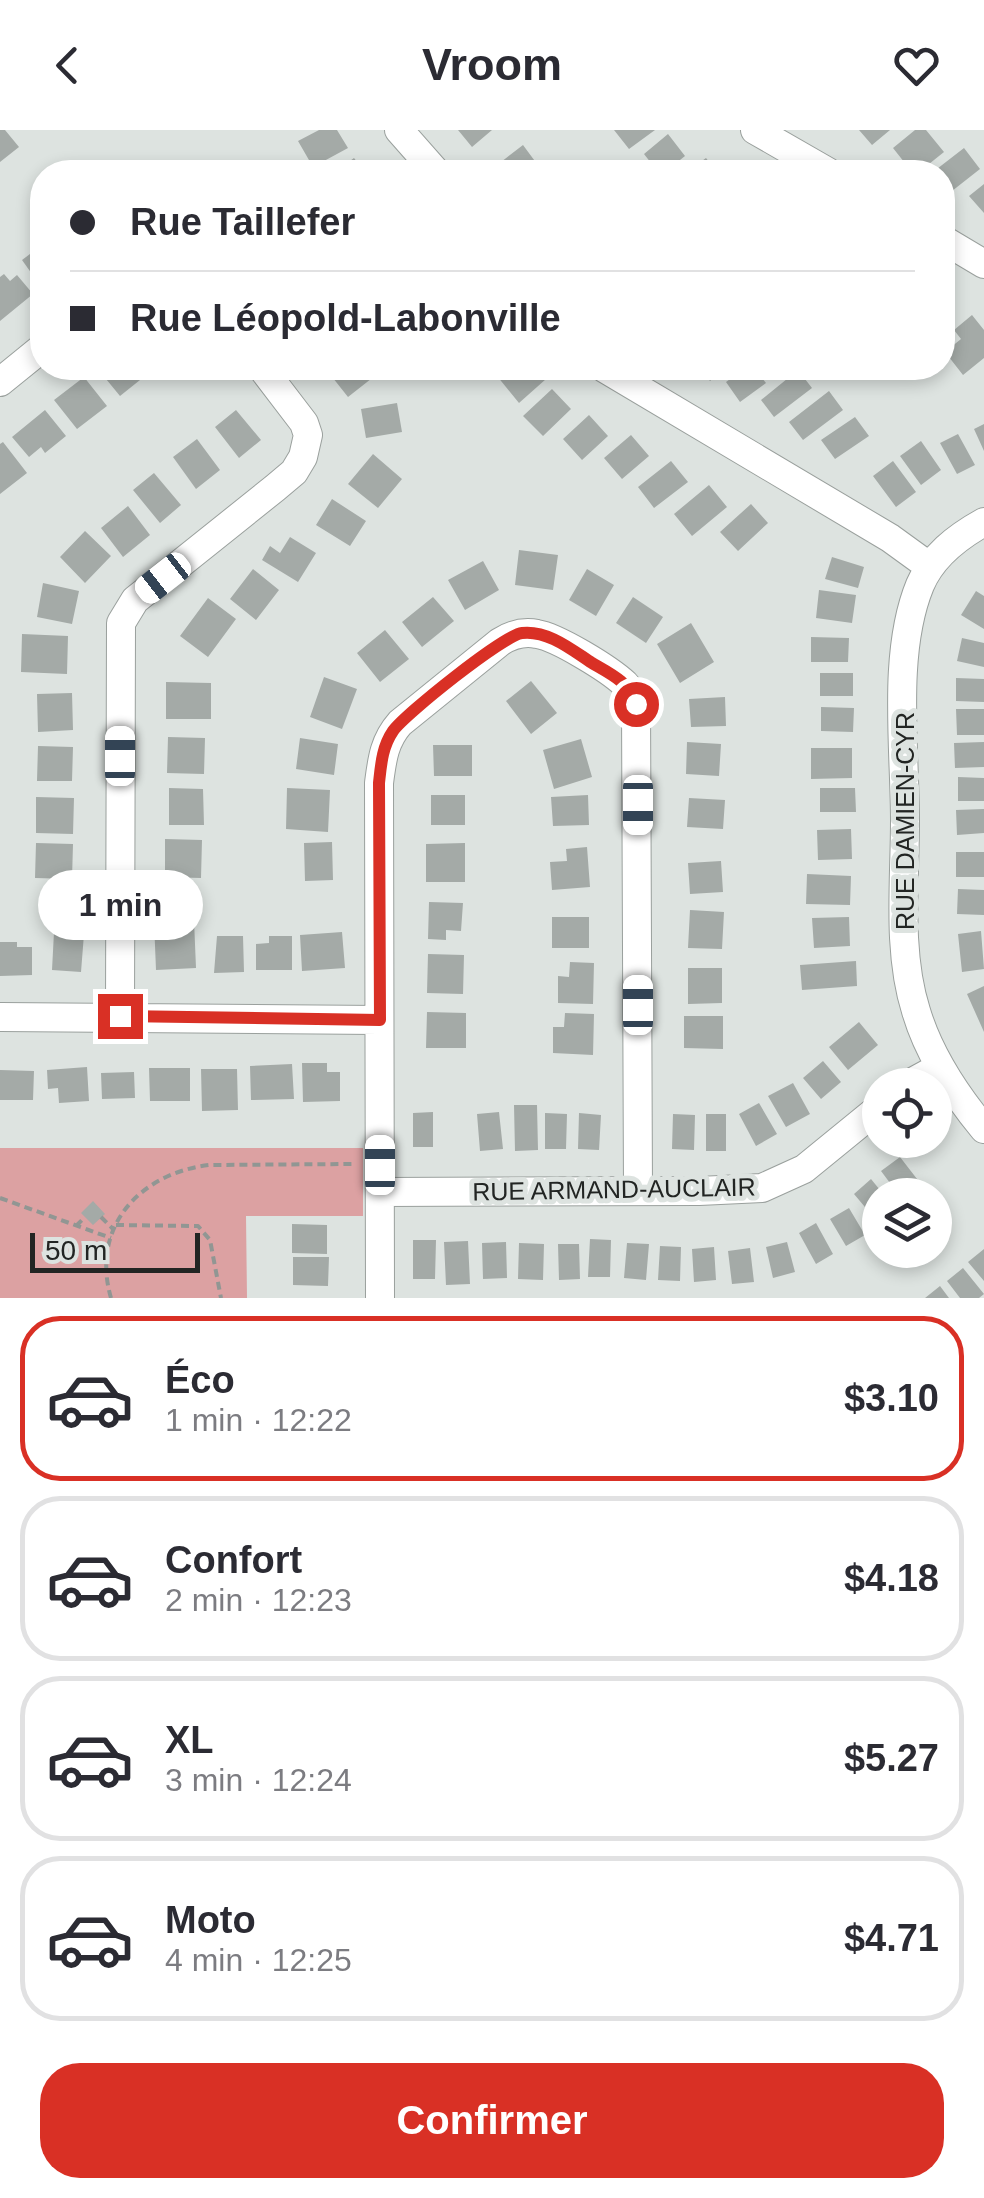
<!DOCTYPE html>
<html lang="fr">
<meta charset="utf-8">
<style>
:root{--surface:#fff;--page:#f2f2f3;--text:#2b2b33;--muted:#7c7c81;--line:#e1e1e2;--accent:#d93025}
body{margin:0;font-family:Helvetica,sans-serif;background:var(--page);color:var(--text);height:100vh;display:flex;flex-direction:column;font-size:38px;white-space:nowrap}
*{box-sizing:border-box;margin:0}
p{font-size:32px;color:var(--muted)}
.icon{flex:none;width:55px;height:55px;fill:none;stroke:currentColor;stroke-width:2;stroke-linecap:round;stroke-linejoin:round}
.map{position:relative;height:1168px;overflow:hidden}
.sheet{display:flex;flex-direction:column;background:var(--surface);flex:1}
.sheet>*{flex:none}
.hud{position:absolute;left:30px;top:30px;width:925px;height:220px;border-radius:40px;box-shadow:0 5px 15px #0003;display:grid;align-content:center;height:220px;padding:0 40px;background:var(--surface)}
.buttons{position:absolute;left:862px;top:938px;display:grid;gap:20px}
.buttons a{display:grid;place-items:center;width:90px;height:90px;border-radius:50%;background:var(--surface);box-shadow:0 5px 15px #0003;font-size:50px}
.scale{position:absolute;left:30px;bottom:25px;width:170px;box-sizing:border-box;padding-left:10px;border:5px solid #222523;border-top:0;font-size:28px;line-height:35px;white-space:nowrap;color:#222523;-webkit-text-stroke:8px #dde3e0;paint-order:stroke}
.end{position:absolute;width:45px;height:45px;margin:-22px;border:12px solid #d93025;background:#fff;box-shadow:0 0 0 5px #fff}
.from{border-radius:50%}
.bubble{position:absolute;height:70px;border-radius:35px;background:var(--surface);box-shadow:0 5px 15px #0003;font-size:32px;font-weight:800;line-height:70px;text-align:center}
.car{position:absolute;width:30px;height:60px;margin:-30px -15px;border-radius:12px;box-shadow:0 0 8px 2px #0007;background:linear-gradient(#fff 24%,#345 0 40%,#fff 0 76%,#345 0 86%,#fff 0)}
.hud b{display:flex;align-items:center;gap:35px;height:95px;font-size:38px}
.hud b+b{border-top:2px solid var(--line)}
.hud i{width:25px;height:25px;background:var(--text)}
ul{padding:18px 0 0;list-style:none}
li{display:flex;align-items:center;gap:30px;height:165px;margin:0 20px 15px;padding:0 20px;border:5px solid var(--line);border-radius:40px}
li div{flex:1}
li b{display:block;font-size:38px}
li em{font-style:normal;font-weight:800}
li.active{border-color:var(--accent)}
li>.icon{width:90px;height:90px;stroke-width:1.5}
.cta{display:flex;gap:20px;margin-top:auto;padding:20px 40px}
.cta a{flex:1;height:115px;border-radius:40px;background:var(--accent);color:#fff;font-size:40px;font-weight:800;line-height:115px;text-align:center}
header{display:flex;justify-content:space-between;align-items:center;height:130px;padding:0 40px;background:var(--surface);font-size:45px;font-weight:800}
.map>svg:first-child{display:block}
.green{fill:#dca1a2}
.building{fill:#a4aaa7}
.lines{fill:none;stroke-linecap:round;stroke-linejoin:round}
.minor-casing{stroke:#9aa09d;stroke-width:30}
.path{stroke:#919693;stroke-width:4;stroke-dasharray:8 5;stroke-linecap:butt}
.minor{stroke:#fff;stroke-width:28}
.route{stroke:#d93025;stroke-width:12}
.labels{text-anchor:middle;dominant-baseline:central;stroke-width:10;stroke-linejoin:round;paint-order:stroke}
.street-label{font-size:25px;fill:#222523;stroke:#dde3e0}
</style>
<header><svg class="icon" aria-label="back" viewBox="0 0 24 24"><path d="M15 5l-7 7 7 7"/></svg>Vroom<svg class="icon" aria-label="heart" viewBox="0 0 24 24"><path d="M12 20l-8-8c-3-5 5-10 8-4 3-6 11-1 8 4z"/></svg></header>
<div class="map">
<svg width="984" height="1168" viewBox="0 0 984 1168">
<rect width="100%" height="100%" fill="#dde3e0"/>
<path class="green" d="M0 1018H363V1086H246L247 1168H0Z"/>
<path class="building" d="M0 0H5L19 17 0 32Z
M319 0H337L348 18 313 37 298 11Z
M458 0H492L472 17Z
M614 0H655L629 19Z
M859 0H890L872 15Z
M915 0H926L944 22 919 42H912L893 18Z
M668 4 685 26 665 42H658L644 24Z
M523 15 540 38 534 42H495L492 39Z
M964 18 980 39 952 61 942 49V42H933Z
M354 28 365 42H335Z
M706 28 717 42H687Z
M984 54V83L969 66Z
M42 115V158L22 130Z
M4 144 10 151 17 145 33 164 0 191V147Z
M942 174 954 188 942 198Z
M972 185 984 200V228L963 245 945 222 961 209 954 200Z
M97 238H147L150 242 120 266Z
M325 238H371L376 245 348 267Z
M507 238H536L546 249 519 273 497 246Z
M699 238H726L710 251Z
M745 238H754L766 253 740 272 726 252Z
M798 240 812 258 774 287 761 270Z
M84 247 107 276 77 299 54 270Z
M552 259 571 279 543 306 523 286Z
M829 261 843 280 803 310 789 292Z
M397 273 402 302 366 308 361 279Z
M45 280 66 306 45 323 41 317 29 327 12 307Z
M236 280 261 310 239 328 215 297Z
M589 285 608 306 582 330 563 309Z
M855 287 869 306 835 329 821 310Z
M984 294V321L974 299Z
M958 304 975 335 957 344 940 313Z
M631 305 649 326 622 349 604 328Z
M197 309 220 340 196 359 173 327Z
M921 311 941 340 921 355 900 326Z
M3 312 27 343 0 364V314Z
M373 324 402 349 378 378 348 354Z
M671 331 688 352 654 378 638 357Z
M893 331 916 362 896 377 873 346Z
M154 343 181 375 160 393 133 360Z
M709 355 727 377 692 406 674 384Z
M332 369 366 391 350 416 316 395Z
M751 374 768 393 738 421 720 402Z
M128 376 150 405 123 427 101 398Z
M85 401 111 426 85 453 60 427Z
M290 407 316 423 298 452 262 430 270 416 280 423Z
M519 420 558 425 553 460 515 455Z
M832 427 864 437 858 458 825 449Z
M483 431 499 460 465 480 448 450Z
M253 439 279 460 256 490 230 469Z
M587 439 614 455 596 486 569 470Z
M43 453 79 461 72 494 37 487Z
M819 460 856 465 852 493 816 488Z
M976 461 984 466V499L961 485Z
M433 467 454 491 422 517 402 492Z
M633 467 663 487 646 513 616 493Z
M208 468 236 489 208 527 180 506Z
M691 493 714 532 680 553 657 514Z
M385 500 409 529 380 552 357 523Z
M22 504 68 506 67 544 21 542Z
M811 507 849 508 848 532H811Z
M962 508 984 513V537L957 531Z
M820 543H853V566H820Z
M324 547 357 559 342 599 310 587Z
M956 548 984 549V572L956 571Z
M531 551 557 583 531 604 506 571Z
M166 552 211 553V589H166Z
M72 563 73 600 38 602 37 564Z
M725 567 726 596 691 597 689 569Z
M821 577 854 578 853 602 821 601Z
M956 579H984V605H957Z
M168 607 205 608 204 644 167 643Z
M300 608 338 614 334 645 296 639Z
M581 609 592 647 554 659 543 620Z
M687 612 721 614 719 646 686 644Z
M984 612V637L955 638 954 613Z
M433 615H472V646H434Z
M38 616 73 617 72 651H37Z
M811 618H852V648L811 649Z
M958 647 984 648V671H958Z
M169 658 203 659 204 695H169Z
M287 658 330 660 328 702 286 699Z
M820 658H855L856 682H820Z
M431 665H465V695H431Z
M588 665 589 695 553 696 551 667Z
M36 667 74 668 73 704 36 703Z
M689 668 725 670 723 699 687 697Z
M984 679V703L957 705 956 680Z
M851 699 852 729 818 730 817 700Z
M165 709 202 710 201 748 165 747Z
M332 712 333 750 305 751 304 713Z
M36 713 73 714 72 749 35 748Z
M465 713V752H426V714Z
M587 717 590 757 552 760 550 732 567 731 566 719Z
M956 722H984V747H956Z
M721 731 723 762 690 764 688 733Z
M807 744 851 746 850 775 806 774Z
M958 759 984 760V785L957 784Z
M429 772 463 773 461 801 446 800V810L428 809Z
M690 780 724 782 722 819 688 818Z
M552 787H589V818H552Z
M849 787 850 816 814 818 812 788Z
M194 790 196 838 156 840 154 791Z
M981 801 984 839 962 842 958 804Z
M54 802 84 804 81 842 52 840Z
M342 802 345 838 302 841 300 805Z
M217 806H243L244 842 214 843Z
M269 806H292V840H256V814L269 813Z
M0 812H17V817H32V845L0 846Z
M428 824 464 825 463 864 427 863Z
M856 831 857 856 802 860 800 835Z
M570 832 594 833 593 874 558 873V846L569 847Z
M688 838H722V873L688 874Z
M984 856V902L967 864Z
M427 882 466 883V918H426Z
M565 883 594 884 593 925 553 923V897H564Z
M684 886H723V919L684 918Z
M859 892 878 915 848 940 829 917Z
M823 931 841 952 821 969 803 948Z
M302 933H327V942H340V971L303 972Z
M292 934 294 969 251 970 250 936Z
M87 937 89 971 59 973 58 958 48 959 47 940Z
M149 938H190V971H150Z
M201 939H237L238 980 202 981Z
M0 940 34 941 33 970H0Z
M134 942 135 968 102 969 101 943Z
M793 953 810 984 786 997 768 966Z
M759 973 777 1004 756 1016 739 984Z
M514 975H537L538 1020 515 1021Z
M433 982V1017H413V983Z
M499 982 503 1019 480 1021 477 984Z
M545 983 567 984 566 1019H545Z
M579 983 601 985 599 1020 578 1019Z
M673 984 695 985 694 1020 672 1019Z
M706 984H726V1021H706Z
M900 1027 924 1058 916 1065H899L881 1041Z
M871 1049 884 1065H880V1095L854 1064Z
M93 1071 105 1084 93 1095 81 1083Z
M849 1078 865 1105 846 1116 830 1089Z
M816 1093 833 1124 816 1134 799 1103Z
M292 1094 327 1095V1124L292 1123Z
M590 1109 611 1110 610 1147H588Z
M413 1110H436L435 1149H413Z
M468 1111 470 1154 446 1155 444 1112Z
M506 1112 507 1148 483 1149 482 1113Z
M787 1112 795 1142 773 1148 766 1117Z
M519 1113 544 1114 543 1150 518 1149Z
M627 1113 649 1114 646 1150 624 1148Z
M558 1114H579L580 1149 559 1150Z
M660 1116 681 1117 680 1151 658 1150Z
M714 1117 716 1150 694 1152 692 1119Z
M750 1118 754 1152 732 1154 728 1121Z
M984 1119V1151L968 1132Z
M293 1127H329L328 1156 293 1155Z
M963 1138 984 1164 979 1168H960L947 1151Z
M940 1156 949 1168H925Z"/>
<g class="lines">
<defs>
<path id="minor" d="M399 0 436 42
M755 0 828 42
M942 109 984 134
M604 238 890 408 930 437
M0 252 42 218
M984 392C957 407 932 426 920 455 892 523 905 618 905 691 905 752 897 821 916 881 929 925 955 964 984 999
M120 886 121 493 135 470 275 358 294 342 303 327 308 305 304 293 262 238
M0 887 379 890
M907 955 940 937
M381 1062 699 1061 762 1058 804 1039 880 977
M380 1168 379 653C382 630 384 611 400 593L500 512C511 505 523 501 537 504 557 507 609 539 625 554 631 560 634 567 636 574L638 1060"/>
</defs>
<use href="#minor" class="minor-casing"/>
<path class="path" d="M0 1068 111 1108
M101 1087 114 1100
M116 1095 198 1096 210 1110 221 1168
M76 1096 85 1087
M111 1168C90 1096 141 1043 209 1035L353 1034"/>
<use href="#minor" class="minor"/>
</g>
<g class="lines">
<path class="route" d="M120 886 380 890 379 653C381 635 382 617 393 601 405 584 504 505 522 503 548 500 572 520 592 533 611 544 629 552 636 574"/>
</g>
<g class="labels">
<g class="street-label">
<text transform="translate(905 691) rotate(-90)">RUE DAMIEN-CYR</text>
<text transform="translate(614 1059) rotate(-1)">RUE ARMAND-AUCLAIR</text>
</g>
</g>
</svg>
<div class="buttons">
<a><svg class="icon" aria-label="locate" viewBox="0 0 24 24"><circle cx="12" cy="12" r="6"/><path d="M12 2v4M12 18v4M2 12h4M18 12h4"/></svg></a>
<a><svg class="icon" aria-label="layers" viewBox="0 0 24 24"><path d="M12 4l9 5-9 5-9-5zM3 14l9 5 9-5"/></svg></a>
</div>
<div class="scale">50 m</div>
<i class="end from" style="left:636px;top:574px"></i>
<i class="end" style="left:120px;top:886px"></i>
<div class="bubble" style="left:38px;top:740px;width:165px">1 min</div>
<i class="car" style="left:163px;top:448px;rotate:232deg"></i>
<i class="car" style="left:120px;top:626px;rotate:0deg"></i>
<i class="car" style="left:638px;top:675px;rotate:180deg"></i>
<i class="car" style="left:638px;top:875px;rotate:0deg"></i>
<i class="car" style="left:380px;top:1035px;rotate:0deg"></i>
<div class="hud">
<b><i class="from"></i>Rue Taillefer</b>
<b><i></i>Rue Léopold-Labonville</b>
</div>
</div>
<section class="sheet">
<ul>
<li class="active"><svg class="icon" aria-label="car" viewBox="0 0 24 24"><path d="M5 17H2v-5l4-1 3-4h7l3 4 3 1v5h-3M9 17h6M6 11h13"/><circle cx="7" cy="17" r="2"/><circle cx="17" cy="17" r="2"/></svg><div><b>Éco</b><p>1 min · 12:22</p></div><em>$3.10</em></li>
<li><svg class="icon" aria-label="car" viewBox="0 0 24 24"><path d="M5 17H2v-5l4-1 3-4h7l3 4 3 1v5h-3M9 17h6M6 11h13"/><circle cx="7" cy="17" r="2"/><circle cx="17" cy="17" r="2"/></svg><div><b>Confort</b><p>2 min · 12:23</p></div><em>$4.18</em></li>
<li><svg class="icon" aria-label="car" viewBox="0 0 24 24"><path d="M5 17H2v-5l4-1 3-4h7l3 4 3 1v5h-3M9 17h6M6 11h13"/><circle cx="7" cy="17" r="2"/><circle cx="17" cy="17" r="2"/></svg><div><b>XL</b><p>3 min · 12:24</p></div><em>$5.27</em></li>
<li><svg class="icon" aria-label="car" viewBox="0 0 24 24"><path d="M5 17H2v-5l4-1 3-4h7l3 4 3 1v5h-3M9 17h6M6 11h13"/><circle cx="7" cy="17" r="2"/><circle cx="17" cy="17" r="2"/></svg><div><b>Moto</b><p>4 min · 12:25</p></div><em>$4.71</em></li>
</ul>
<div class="cta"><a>Confirmer</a></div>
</section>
